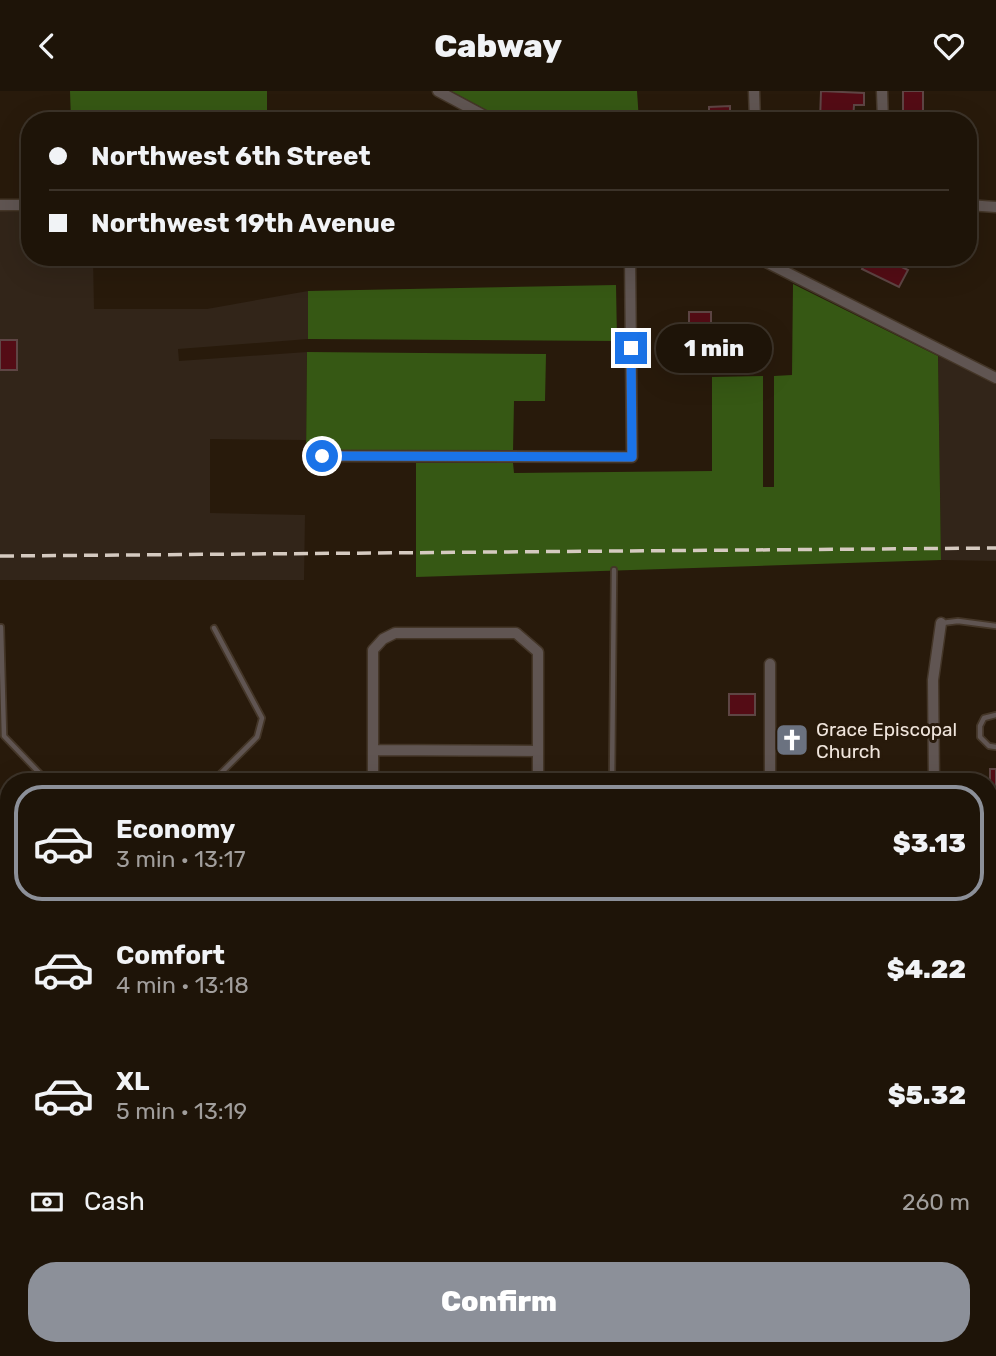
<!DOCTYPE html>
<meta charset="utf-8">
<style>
:root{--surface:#1e1408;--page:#2b2116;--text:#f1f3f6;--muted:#a19e9c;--line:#3c3329;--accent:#8c9099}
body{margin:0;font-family:Rubik,sans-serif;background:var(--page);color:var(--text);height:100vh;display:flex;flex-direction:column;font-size:26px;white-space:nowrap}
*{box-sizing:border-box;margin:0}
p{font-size:23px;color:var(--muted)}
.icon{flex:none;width:38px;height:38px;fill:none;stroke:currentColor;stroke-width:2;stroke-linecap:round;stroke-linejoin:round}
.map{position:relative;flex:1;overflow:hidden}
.details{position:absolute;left:0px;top:682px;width:998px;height:583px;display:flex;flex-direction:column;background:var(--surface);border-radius:28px 28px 0 0;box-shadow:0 7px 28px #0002,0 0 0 2px var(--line)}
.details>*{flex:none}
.banner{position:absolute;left:21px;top:21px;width:956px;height:154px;border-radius:28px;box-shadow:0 7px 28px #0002,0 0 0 2px var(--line);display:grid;align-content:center;height:154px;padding:0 28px;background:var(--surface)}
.end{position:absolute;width:32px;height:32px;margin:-16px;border:9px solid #1a73e8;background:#fff;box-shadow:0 0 0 4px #fff}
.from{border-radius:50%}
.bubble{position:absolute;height:49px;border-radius:24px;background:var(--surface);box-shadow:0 7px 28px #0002,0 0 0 2px var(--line);font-size:23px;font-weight:800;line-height:49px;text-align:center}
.banner b{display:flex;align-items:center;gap:24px;height:66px;font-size:26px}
.banner b+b{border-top:2px solid var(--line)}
.banner i{width:18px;height:18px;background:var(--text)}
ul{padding:12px 0 0;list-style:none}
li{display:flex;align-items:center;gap:21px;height:116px;margin:0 14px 10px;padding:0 14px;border:4px solid transparent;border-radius:28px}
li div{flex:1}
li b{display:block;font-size:26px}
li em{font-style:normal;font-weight:800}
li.selected{border-color:var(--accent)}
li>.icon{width:63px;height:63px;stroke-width:1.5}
.pay{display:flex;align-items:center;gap:18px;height:77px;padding:0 28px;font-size:26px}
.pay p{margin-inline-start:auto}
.cta{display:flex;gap:14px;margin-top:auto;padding:14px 28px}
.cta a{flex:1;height:80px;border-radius:28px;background:var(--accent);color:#fff;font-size:28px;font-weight:800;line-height:80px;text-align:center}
header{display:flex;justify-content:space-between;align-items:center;height:91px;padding:0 28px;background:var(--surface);font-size:32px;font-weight:800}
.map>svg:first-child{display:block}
.industrial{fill:#322519}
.forest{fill:#365814}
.building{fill:#540c15;stroke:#5e4544;stroke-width:2}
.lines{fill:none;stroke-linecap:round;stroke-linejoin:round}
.service-casing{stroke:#443628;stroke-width:8}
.minor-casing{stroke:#443628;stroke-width:13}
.service{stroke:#605552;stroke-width:4.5}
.minor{stroke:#605552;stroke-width:10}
.rail{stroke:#d5cac0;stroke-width:3.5;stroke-dasharray:14 7;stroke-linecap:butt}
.route{stroke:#1a73e8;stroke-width:9}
.labels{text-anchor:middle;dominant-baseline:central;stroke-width:6;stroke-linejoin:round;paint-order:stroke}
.poi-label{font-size:19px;fill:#f0e5dc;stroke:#281a0b;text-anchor:start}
</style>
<header><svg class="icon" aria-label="back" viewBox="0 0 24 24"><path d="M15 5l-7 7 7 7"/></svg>Cabway<svg class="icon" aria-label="heart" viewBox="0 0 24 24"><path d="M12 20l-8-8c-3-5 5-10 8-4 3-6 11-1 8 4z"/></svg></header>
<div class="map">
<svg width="996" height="1265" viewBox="0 0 996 1265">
<rect width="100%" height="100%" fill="#281a0b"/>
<path class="industrial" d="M0 120 30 121V166H93L94 218H207L308 200V248L178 258 179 270 307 261 306 349 210 348V422L305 424 304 489H0Z
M938 265 996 294V470L941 469Z"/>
<path class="forest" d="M70 0H267V30H71Z
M451 0H637L639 30H507Z
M793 193 938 265 941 469 416 486V372H513L514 382 712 380V286L763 285V396H774V285L792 284Z
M616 194 617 250 308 248V200Z
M307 261 546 263 545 310H514L513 360 317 359 316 367H306Z"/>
<path class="building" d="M821 0 864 2V14H854L853 30H820Z
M903 0H923V30H903Z
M730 15V30H709V16Z
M868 166H881L908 179 899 196 862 178Z
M689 221H711V258H689Z
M0 249H17V279H0Z
M729 603H755V624H729Z
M990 678H996V723H990Z
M989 933H994V971H989Z
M515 1262H530V1265H515Z"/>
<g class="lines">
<defs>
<path id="service" d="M942 532 958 530 996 535
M1 536 4 645 48 691
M996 624 984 627 980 635V646L989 655 996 656
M212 691 257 646 262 627 214 537
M612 691 614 479"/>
<path id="minor" d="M438 0 494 30
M754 0 755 30
M882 0 883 30
M0 114H30
M968 114 996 116
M756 166 996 287
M322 365 632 366 630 166
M373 659 538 660
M373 691V559L383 548 395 542H516L538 561V691
M770 691V573
M934 691 933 589 941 532
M0 776H9
M989 788H996
M0 912H9
M989 916H996
M0 1042H9
M989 1156H996
M0 1176H9
M625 1256V1265
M310 1265V1256
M931 1265V1256"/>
</defs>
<use href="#service" class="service-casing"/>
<use href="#minor" class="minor-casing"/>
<use href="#service" class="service"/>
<use href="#minor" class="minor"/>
<path class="rail" d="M0 465 996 457"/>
</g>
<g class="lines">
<path class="route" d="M322 365 632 366 631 257"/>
</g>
<defs>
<symbol id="church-square" viewBox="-11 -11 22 22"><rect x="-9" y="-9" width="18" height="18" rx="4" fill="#6b7280" stroke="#281a0b"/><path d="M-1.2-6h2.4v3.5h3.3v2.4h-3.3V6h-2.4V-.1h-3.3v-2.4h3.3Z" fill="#fff"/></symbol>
</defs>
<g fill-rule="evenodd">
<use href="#church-square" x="773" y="630" width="38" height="38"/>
</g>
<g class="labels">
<g class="poi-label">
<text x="816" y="638">Grace Episcopal<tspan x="816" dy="22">Church</tspan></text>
</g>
</g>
</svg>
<i class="end from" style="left:322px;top:365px"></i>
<i class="end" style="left:631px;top:257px"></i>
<div class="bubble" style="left:656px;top:233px;width:116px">1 min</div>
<div class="banner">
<b><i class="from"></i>Northwest 6th Street</b>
<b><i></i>Northwest 19th Avenue</b>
</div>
<section class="details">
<ul>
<li class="selected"><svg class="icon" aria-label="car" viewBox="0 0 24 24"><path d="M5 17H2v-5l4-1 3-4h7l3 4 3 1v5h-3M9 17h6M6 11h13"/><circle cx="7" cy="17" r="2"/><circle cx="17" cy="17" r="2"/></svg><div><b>Economy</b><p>3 min · 13:17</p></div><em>$3.13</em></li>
<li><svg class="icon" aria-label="car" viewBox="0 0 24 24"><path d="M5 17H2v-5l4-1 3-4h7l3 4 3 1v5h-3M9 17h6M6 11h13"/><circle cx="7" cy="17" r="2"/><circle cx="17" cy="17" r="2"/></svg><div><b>Comfort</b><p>4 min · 13:18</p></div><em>$4.22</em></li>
<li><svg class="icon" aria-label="car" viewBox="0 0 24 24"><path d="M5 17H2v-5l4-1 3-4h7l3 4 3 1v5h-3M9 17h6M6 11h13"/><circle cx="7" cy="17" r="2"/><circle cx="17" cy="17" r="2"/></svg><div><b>XL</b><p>5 min · 13:19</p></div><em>$5.32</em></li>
</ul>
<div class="pay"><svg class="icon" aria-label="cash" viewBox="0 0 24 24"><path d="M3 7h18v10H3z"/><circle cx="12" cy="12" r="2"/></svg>Cash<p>260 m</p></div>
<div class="cta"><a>Confirm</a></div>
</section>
</div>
